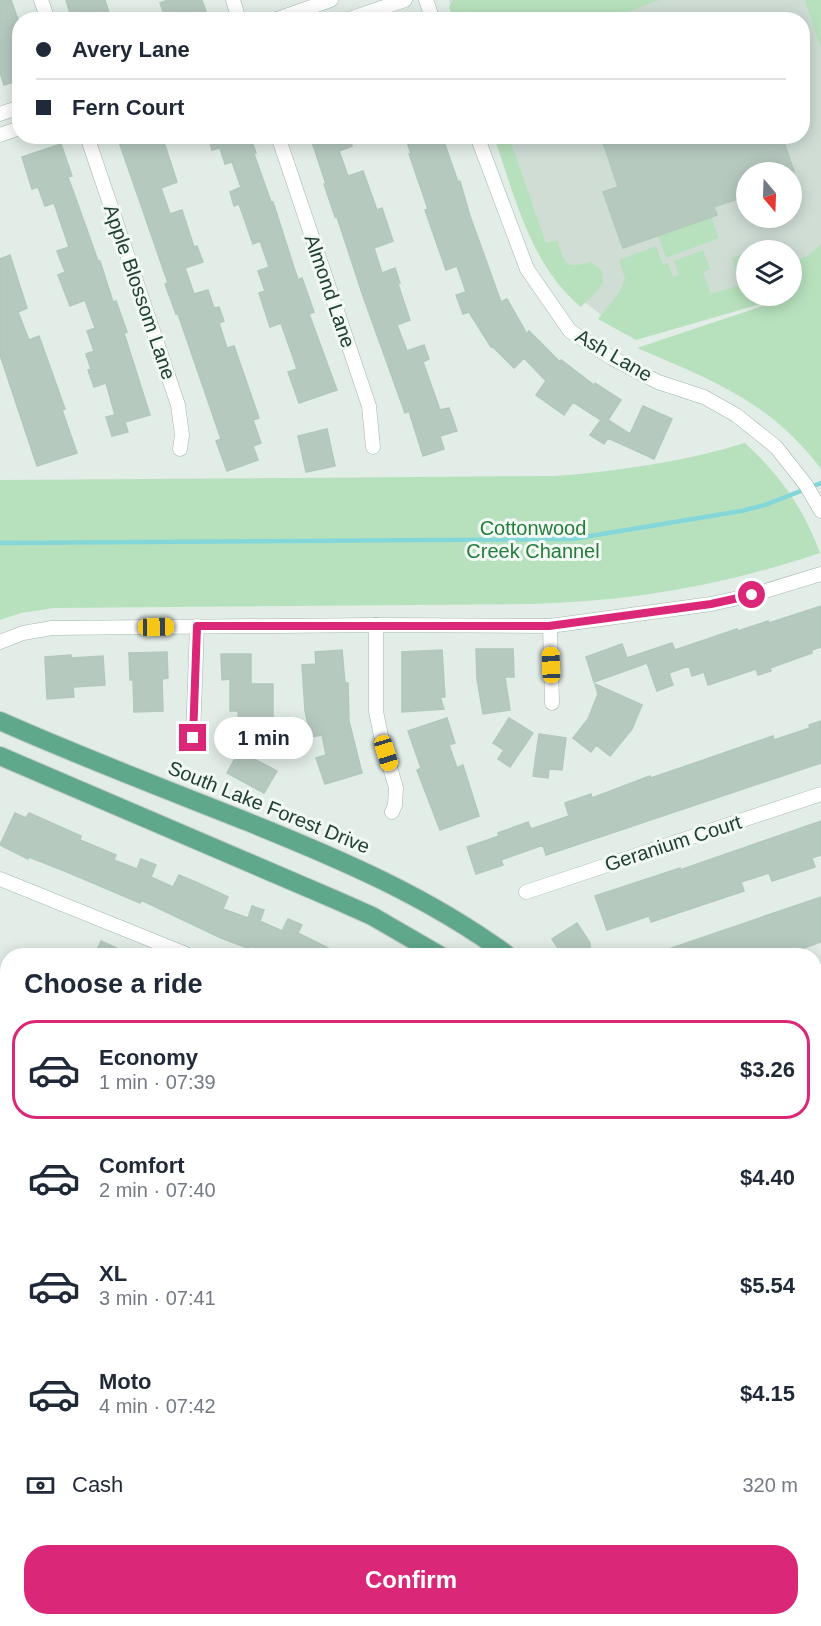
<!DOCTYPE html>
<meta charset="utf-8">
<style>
:root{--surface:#fff;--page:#f6f6f7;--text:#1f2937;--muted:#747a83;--line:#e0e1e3;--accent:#db2777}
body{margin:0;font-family:Arial,sans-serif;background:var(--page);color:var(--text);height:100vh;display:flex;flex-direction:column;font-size:22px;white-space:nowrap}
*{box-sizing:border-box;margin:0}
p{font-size:20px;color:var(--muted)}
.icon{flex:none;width:33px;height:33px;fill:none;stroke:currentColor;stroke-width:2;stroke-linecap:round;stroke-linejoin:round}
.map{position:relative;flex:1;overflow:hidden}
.panel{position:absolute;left:0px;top:948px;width:822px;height:678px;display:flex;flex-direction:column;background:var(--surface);border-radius:24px 24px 0 0;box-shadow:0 3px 15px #0003}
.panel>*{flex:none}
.guide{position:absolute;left:12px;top:12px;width:798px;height:132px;border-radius:24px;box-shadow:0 3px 15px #0003;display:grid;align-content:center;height:132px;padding:0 24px;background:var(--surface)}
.needle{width:39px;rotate:161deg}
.buttons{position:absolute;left:736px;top:162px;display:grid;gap:12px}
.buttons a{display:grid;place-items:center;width:66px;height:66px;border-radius:50%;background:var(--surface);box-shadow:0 3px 15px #0003;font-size:30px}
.end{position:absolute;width:27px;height:27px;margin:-14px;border:8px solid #db2777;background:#fff;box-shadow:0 0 0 3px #fff}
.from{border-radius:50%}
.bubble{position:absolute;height:42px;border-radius:21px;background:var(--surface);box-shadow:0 3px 15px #0003;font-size:20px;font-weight:800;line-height:42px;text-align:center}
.car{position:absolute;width:18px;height:36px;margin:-18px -9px;border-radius:8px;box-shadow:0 0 4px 2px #0007;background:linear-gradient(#f5c518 24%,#345 0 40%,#f5c518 0 76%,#345 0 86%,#f5c518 0)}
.guide b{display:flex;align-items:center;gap:21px;height:57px;font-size:22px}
.guide b+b{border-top:2px solid var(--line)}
.guide i{width:15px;height:15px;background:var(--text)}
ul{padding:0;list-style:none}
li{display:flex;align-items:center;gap:18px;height:99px;margin:0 12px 9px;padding:0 12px;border:3px solid transparent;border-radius:24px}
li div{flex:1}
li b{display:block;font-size:22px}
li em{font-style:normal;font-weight:800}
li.active{border-color:var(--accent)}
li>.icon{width:54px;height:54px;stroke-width:1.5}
h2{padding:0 24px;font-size:27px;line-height:72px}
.pay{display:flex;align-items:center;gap:15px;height:66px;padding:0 24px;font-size:22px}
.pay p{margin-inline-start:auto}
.primary-button{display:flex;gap:12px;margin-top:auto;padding:12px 24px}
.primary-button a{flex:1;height:69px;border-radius:24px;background:var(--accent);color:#fff;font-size:24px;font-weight:800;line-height:69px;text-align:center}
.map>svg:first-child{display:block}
.built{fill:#cfddd5;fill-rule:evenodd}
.green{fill:#b7e1bd}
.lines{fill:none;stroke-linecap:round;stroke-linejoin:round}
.stream{stroke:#83d7d9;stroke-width:4.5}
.building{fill:#b6c9bf;stroke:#b3c8bc;stroke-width:1.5}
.minor-casing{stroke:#a3b6ad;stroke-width:15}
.major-casing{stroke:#c0cac6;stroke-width:20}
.minor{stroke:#fff;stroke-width:14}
.major{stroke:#60a88c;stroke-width:18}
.route{stroke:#db2777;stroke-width:8}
.labels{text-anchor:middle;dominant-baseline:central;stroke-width:6;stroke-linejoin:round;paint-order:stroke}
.street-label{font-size:20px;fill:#1f4033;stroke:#f2f9f5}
.park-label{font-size:20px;fill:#257c3b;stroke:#f2f9f5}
</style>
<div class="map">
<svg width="821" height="1626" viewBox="0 0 821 1626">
<rect width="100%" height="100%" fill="#e1ede6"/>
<path class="built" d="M449 0H821V263L808 289 792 294V250H747V296H788L609 321 568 289 544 257 497 137 802 136V20L456 19ZM747 172H792V218H747Z
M493 1619V1618L697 1619 675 1626H495Z"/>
<path class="green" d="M453 0H659L613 18V19L453 20 449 7Z
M805 0H821V49Z
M494 137H509L546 243 557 240C565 265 565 269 591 262L602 271 603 282 598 290 581 307C530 265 515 196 494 137Z
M711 217 719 238 666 258 658 236Z
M821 244V469C771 402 712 380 637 348L792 296V257L799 259 808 256Z
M656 246 663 264 668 263 673 277 679 275 674 261 703 250 710 269 703 272 711 294 740 285 732 258 747 253V296H788L636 340 598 319 619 293 625 279 619 260Z
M745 443C780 475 804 509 820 553 725 585 630 602 530 604L54 608 21 613 0 620V480L555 476C620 471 682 462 745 443Z"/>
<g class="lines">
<path class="stream" d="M0 543 572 539 741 511 765 505 821 483"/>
</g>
<path class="building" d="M0 0H11L20 25V80L4 85 0 73Z
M66 0H105L111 20H72Z
M168 0H202L209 20H166L160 3Z
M117 136H162L177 182 161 188 170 214 182 210 194 247 197 246 203 262 185 268 194 294 208 290 214 308 219 307 224 321 219 323 227 348 234 346 259 418 253 420 261 443 253 446 258 460 227 471 216 441 221 439 178 314H176L165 284 168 283Z
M208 136H250L256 153 254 154 271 202H273L298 280 302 278 314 312 309 314 337 390 299 403 288 372 297 369 281 323 270 327 259 293 265 291 258 271 269 267 260 241 253 244 239 204 234 206 230 192 241 187 232 162 225 164 220 148 212 150Z
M310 136H349L352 146 339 151 348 176 363 171 377 210 382 208 393 241 374 248 382 273 395 268 400 283 398 284 410 320 397 325 407 351 424 345 429 359 423 362 440 410 449 408 457 431 440 436 444 449 423 456 409 411 405 413 363 296 337 217H335L324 184H326Z
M405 136H442L458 182 460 181 470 216 501 302 507 299 527 334 529 331 560 362 561 360 594 385 595 383 621 400 608 420 630 434 643 406 672 419 654 459 608 438 604 444 590 435 601 420 573 402 564 415 536 395 546 381 524 358 514 368 492 346 491 347 469 312 463 314 456 295 466 292 457 266 446 270 425 210 428 209 409 154H411Z
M601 136H782L794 172H747V196L714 207 717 215 623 248 603 192 618 187Z
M61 144 72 176 68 177 86 227 98 261H100L113 302 116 301 127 332 124 333 150 415 125 422 128 432 112 436 106 417 115 415 106 383 94 387 88 370 91 369 86 354 94 351 87 331 95 328 85 300 70 306 58 275 65 272 57 251 69 247 54 203 45 206 38 187 32 189 22 157Z
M10 255 27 308 18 312 29 340 39 336 65 409 62 410 77 453 37 466 0 355V259Z
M327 429 335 466 306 472 298 436Z
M821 606V647L812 650V653L770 668 771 671 758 675 756 669 708 685 704 672 692 676 689 666 669 673 673 685 657 691 647 663 594 682 586 657 622 644 627 658 672 643 675 650 737 629 738 631 768 621 769 623Z
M476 649H513L514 677H505L510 710 483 714 477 679Z
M342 650 345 683H348L349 721 362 773 325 784 316 758 326 755 322 735 311 737 305 711 302 665 316 664 315 652Z
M442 650 445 697H440L444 709 402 712V652Z
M167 652 168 678 162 679 163 711 134 712 133 680H130L129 653Z
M221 654H251V684H273V719H276L277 746 240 748 238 711H230V679L222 680Z
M71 655V658L103 656 105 685 73 687 74 697 47 699 45 657Z
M595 684 642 705 632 729 610 756 596 745 591 752 573 738 588 719 598 694Z
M447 718 455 743 449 745 457 768 463 765 479 816 440 830 417 770 421 768 408 731Z
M509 718 533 733 510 767 498 759 504 750 493 743Z
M821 721V763L546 855 543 845 501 860 503 865 476 874 467 847 499 836 498 833 528 822 531 829 569 816 565 803 591 794 592 798 650 776 651 778 773 736 774 740 810 728 809 725Z
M539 734 566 738 562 770 549 769 548 778 533 776Z
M239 751 277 771 264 793 227 773Z
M15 813 26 818 29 813 81 836 80 840 116 855 114 860 137 869 141 859 156 865 151 877 173 887 179 875 198 883 228 897 223 909 248 918 252 906 264 910 260 921 282 931 288 919 302 925 298 933 344 956H271L251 946 250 949 221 938 141 900 140 903 67 872 29 857 28 859 0 845Z
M821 821V855L812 858 815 867 772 881 769 873 741 882 744 891 651 922 649 916 607 930 595 896 680 868V870Z
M821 897V942L782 956H654V954Z
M577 923 590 943V948L578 956H563L552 939Z
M101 941 134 956H94Z"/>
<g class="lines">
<defs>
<path id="minor" d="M41 0 48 20
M233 0 239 20
M426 0 433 20
M274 20 331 0
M346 20 405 0
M0 114 20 107
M0 135 20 128
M87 136 178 405 182 435 180 449
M278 136 369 406 373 447
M477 136 527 269 570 331 612 358 658 382 704 397 736 415 776 447 806 485 821 511
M376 625V711L381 736 396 788 395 805 392 812
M550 626 552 703
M0 642 23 633 52 628 376 625 550 626 711 604 752 595 821 574
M193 738 197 626
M0 879 191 956
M526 892 821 794
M814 973 821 971
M814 1153 821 1151
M0 1162 8 1183
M816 1329 821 1328
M157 1618 160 1626"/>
<path id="major" d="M0 721C81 757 165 789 248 822 340 859 429 897 509 956
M0 756 336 900 372 916 441 956
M814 1472 821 1491
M814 1609 820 1626"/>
</defs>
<use href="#minor" class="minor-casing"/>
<use href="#major" class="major-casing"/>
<use href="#minor" class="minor"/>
<use href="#major" class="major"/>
</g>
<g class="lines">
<path class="route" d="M193 738 197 626H549L711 604 752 595"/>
</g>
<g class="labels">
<g class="street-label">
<text transform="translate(330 291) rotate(71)">Almond Lane</text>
<text transform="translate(140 292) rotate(71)">Apple Blossom Lane</text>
<text transform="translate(614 355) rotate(30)">Ash Lane</text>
<text transform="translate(269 807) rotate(22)">South Lake Forest Drive</text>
<text transform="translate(673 843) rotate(-18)">Geranium Court</text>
</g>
<g class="park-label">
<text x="533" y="528">Cottonwood<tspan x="533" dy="23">Creek Channel</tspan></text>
</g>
</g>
</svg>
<div class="buttons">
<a><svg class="needle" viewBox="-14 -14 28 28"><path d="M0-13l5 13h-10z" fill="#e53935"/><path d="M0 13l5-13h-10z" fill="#747a83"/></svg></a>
<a><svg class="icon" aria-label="layers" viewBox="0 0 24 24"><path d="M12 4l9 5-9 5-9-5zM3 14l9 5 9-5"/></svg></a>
</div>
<i class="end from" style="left:752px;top:595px"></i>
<i class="end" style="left:193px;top:738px"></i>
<div class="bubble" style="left:214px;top:717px;width:99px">1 min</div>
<i class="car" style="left:156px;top:627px;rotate:89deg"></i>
<i class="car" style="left:551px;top:665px;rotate:358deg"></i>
<i class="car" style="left:386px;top:753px;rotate:163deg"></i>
<div class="guide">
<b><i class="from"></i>Avery Lane</b>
<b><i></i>Fern Court</b>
</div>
<section class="panel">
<h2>Choose a ride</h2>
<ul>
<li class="active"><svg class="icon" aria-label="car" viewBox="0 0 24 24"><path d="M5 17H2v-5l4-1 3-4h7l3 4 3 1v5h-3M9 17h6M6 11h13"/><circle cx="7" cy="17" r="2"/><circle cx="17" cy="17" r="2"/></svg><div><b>Economy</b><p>1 min · 07:39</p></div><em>$3.26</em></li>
<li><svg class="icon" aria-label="car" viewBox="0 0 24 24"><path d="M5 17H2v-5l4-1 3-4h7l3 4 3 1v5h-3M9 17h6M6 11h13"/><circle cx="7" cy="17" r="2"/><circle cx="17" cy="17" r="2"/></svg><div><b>Comfort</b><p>2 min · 07:40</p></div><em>$4.40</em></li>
<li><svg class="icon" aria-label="car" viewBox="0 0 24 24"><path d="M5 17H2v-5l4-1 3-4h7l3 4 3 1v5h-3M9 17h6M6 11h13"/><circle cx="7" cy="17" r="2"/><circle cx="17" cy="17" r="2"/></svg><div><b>XL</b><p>3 min · 07:41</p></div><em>$5.54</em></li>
<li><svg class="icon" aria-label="car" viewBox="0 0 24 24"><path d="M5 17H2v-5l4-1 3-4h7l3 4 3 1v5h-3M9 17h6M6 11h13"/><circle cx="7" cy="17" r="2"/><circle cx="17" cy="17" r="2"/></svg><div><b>Moto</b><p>4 min · 07:42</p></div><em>$4.15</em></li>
</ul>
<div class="pay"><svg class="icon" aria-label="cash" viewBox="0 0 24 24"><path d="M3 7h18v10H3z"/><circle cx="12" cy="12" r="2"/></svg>Cash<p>320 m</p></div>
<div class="primary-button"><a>Confirm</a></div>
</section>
</div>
